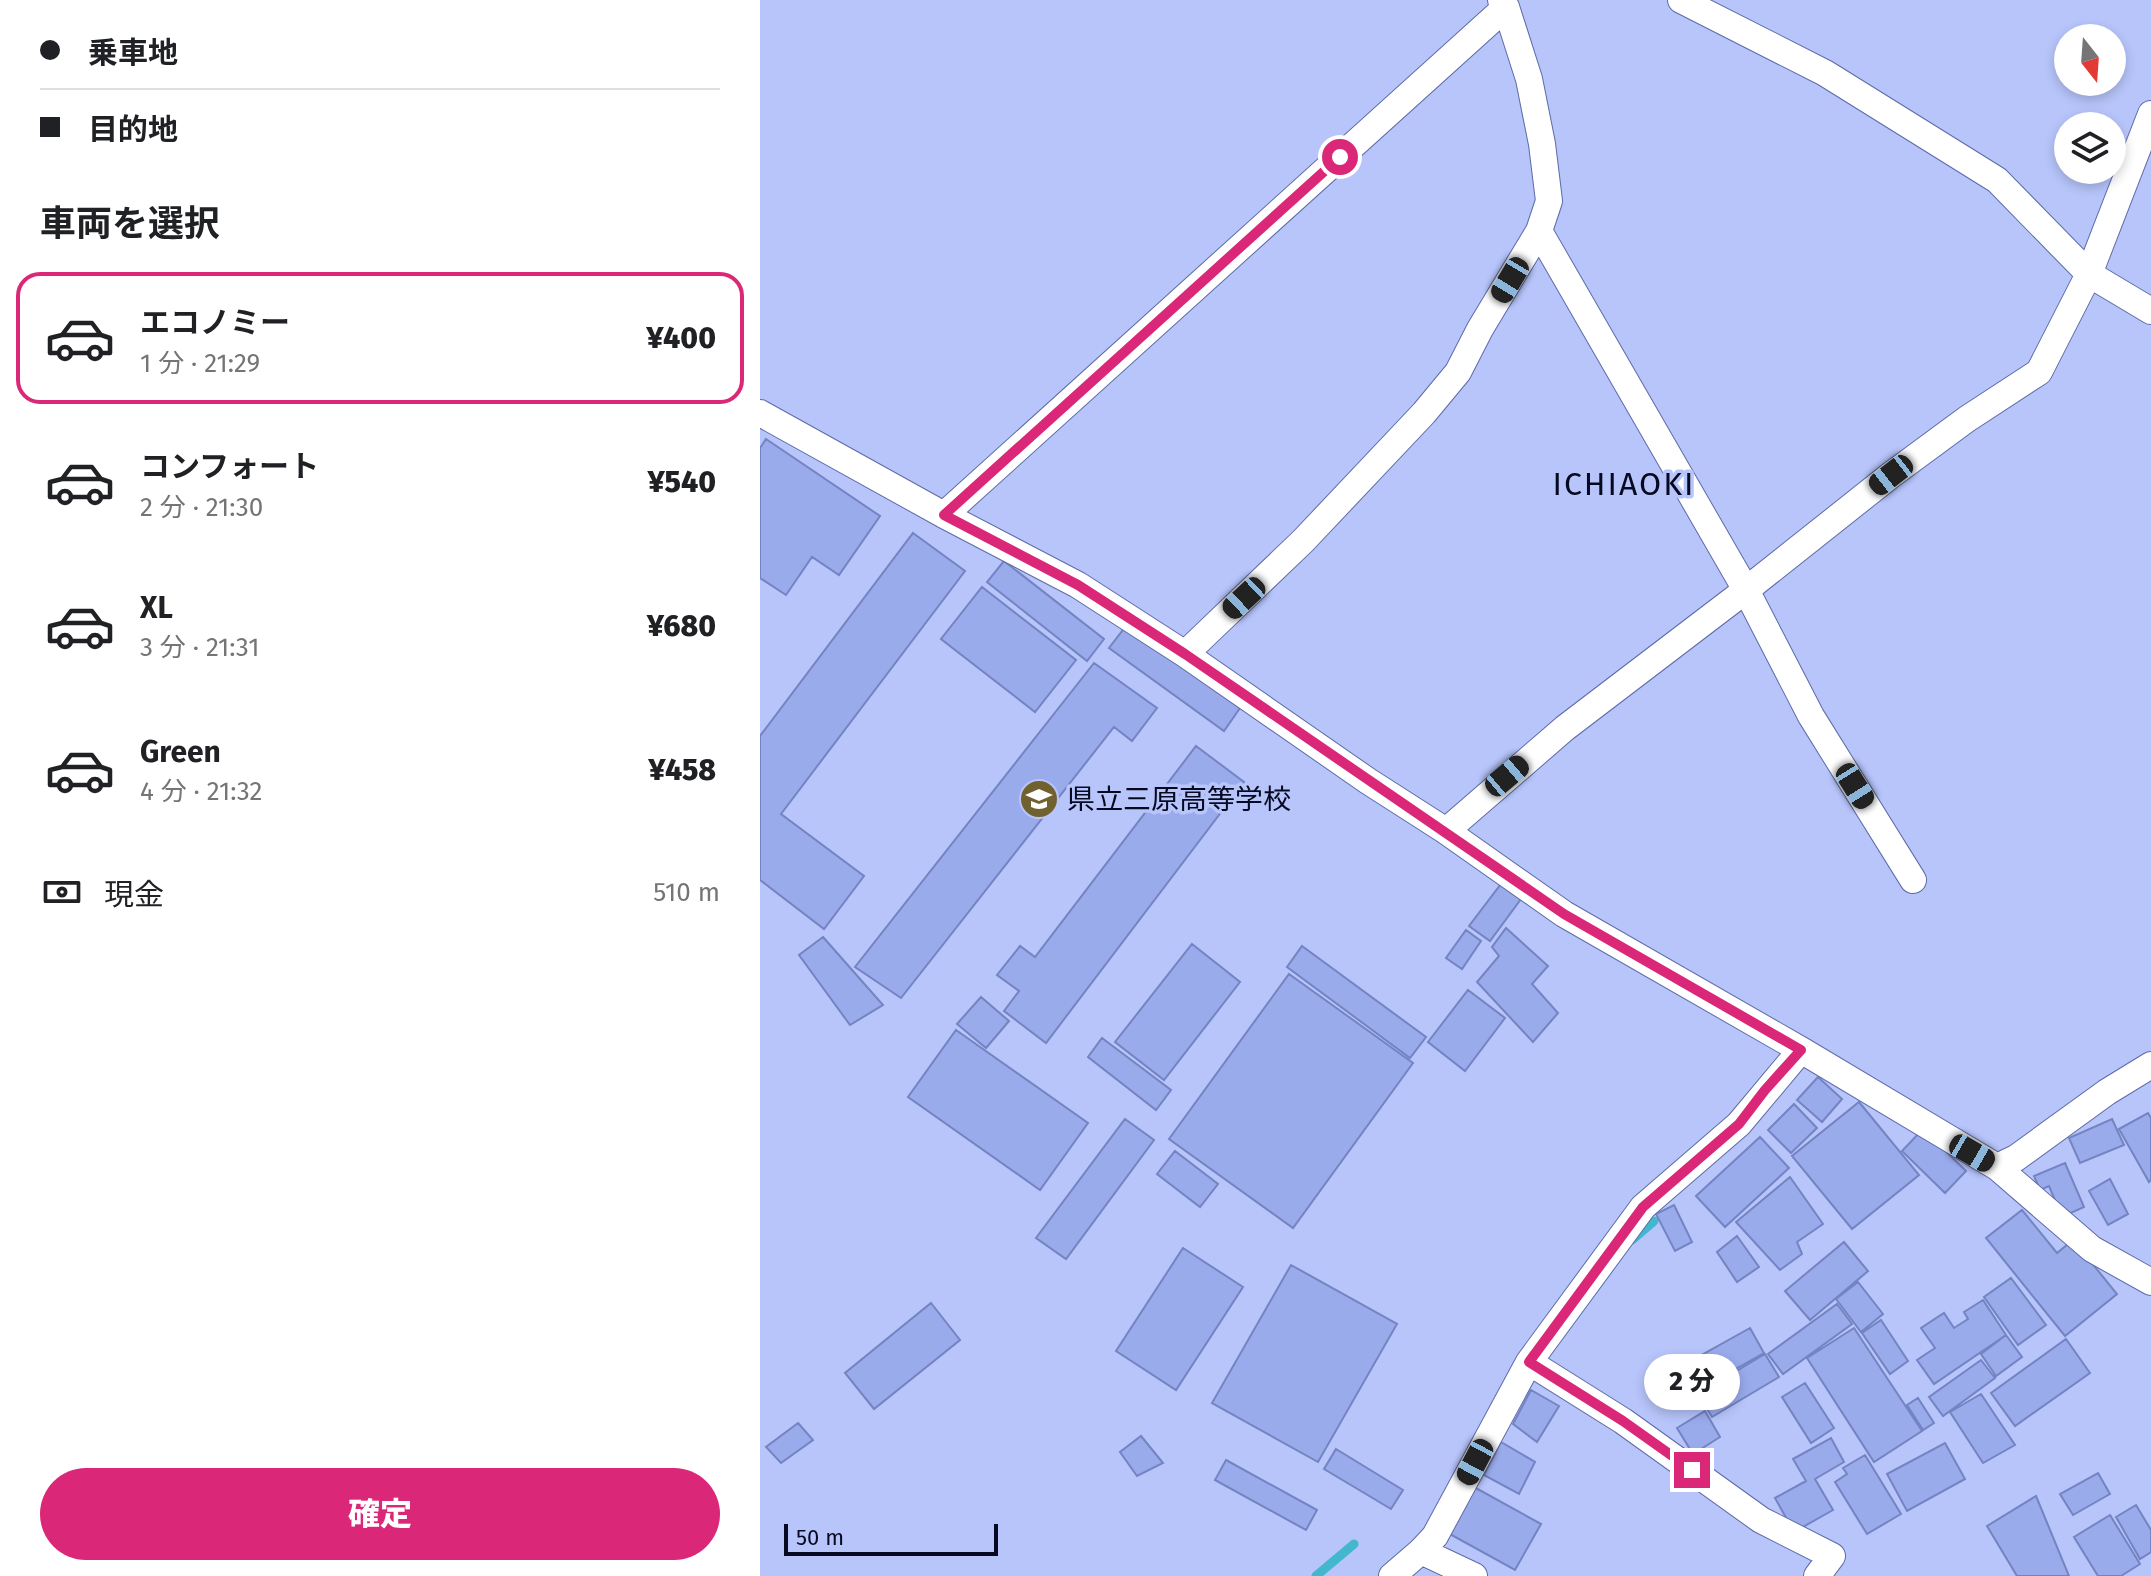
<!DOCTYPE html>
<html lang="ja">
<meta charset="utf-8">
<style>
:root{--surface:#fff;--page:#f2f2f2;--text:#202124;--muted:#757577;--line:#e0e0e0;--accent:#db2777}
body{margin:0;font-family:"Fira Sans","Noto Sans JP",sans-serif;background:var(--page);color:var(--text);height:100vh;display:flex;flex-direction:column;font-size:30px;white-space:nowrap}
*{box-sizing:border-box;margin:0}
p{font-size:26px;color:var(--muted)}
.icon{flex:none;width:44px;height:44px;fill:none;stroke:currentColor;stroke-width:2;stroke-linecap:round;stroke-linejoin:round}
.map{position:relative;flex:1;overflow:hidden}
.panel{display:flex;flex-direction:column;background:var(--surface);width:760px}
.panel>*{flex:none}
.guide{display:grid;align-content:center;height:176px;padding:0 40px;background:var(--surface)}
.needle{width:52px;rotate:163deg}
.controls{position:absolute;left:1294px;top:24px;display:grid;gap:16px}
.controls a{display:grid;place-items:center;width:72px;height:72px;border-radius:50%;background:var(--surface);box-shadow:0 4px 12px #0003;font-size:40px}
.scale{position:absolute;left:24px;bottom:20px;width:214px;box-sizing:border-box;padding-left:8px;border:4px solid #060920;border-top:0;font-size:22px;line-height:28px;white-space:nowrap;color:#060920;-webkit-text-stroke:6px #b7c5fb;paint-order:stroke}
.end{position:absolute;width:36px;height:36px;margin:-18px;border:10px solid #db2777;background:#fff;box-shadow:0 0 0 4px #fff}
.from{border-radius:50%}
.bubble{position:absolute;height:56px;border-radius:28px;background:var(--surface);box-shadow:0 4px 12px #0003;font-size:26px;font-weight:800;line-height:56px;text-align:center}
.car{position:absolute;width:24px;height:48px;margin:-24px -12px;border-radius:10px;box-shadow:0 0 6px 2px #0007;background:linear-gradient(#222 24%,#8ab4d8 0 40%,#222 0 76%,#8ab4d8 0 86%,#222 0)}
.guide b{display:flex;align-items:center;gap:28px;height:76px;font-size:30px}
.guide b+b{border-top:2px solid var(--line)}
.guide i{width:20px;height:20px;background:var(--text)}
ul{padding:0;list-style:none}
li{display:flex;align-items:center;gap:24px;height:132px;margin:0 16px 12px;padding:0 24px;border:4px solid transparent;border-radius:24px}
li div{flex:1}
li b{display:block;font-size:30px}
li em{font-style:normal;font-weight:800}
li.selected{border-color:var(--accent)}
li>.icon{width:72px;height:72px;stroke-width:1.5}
h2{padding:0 40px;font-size:36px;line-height:96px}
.pay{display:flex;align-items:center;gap:20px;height:88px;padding:0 40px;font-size:30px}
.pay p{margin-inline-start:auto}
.primary-button{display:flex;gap:16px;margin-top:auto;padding:16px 40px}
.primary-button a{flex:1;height:92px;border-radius:48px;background:var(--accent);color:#fff;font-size:32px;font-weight:800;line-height:92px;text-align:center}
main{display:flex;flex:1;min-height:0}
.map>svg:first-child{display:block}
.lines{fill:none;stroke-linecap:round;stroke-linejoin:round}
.stream{stroke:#43b7cd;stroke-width:9}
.building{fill:#9aabec;stroke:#7483c2;stroke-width:2}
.street-casing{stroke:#5d6ba8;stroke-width:28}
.street{stroke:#fff;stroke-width:26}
.route{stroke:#db2777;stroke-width:10}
.labels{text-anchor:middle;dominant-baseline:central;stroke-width:7;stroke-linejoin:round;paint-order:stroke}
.poi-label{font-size:28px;fill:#060920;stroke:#b7c5fb;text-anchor:start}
.quarter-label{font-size:32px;letter-spacing:2px;fill:#060920;stroke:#b7c5fb}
</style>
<main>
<section class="panel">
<div class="guide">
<b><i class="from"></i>乗車地</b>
<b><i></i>目的地</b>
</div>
<h2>車両を選択</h2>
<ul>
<li class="selected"><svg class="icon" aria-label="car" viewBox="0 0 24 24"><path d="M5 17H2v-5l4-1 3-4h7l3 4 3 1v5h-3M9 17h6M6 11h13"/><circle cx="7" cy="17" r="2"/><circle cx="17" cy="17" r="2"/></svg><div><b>エコノミー</b><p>1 分 · 21:29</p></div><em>¥400</em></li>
<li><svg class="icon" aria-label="car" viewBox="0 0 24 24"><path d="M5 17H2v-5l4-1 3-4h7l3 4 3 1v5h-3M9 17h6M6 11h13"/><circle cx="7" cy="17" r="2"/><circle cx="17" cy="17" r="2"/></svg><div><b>コンフォート</b><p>2 分 · 21:30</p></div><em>¥540</em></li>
<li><svg class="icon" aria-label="car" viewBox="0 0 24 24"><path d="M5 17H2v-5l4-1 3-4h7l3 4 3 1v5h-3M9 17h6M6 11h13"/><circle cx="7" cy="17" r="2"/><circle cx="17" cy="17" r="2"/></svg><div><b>XL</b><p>3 分 · 21:31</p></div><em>¥680</em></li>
<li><svg class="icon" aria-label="car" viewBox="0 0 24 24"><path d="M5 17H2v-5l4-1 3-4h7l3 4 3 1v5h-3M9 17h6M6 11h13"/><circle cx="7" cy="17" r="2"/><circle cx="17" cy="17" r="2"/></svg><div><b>Green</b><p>4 分 · 21:32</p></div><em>¥458</em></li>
</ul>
<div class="pay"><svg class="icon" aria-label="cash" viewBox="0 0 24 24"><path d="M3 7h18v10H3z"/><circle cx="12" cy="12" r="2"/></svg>現金<p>510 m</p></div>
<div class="primary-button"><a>確定</a></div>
</section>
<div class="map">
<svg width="1391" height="1576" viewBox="0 0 1391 1576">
<rect width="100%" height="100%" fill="#b7c5fb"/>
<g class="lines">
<path class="stream" d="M872 1240 894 1221
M556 1576 594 1544"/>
</g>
<path class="building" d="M6 439 120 516 79 575 52 557 26 595 0 578V448Z
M153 533 205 571 21 814 104 876 64 929 0 880V736Z
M244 561 344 639 327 661 227 582Z
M222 587 316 660 275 712 181 639Z
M366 626 480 708 464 731 349 648Z
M334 663 397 708 372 741 354 727 141 998 95 967Z
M436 746 484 782 286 1043 244 1011 259 991 237 975 260 946 275 957Z
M741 884 761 899 730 941 709 926Z
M746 928 788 966 772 984 798 1013 773 1042 717 982 739 956 732 947Z
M706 930 721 941 702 969 686 958Z
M63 937 123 1005 90 1025 39 955Z
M432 944 480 982 404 1080 355 1042Z
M542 946 666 1037 650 1058 527 967Z
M529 974 653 1063 533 1228 409 1139Z
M708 990 745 1018 705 1071 668 1042Z
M221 997 249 1021 226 1048 197 1024Z
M196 1030 328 1123 280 1190 148 1097Z
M342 1038 411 1090 396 1110 328 1057Z
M1058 1077 1082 1099 1062 1122 1037 1100Z
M1099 1102 1159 1175 1092 1229 1032 1156Z
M1034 1104 1057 1128 1031 1153 1008 1130Z
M1388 1113 1391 1118V1180L1389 1182 1359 1129Z
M365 1119 394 1140 306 1259 276 1238Z
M1352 1119 1364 1145 1320 1163 1309 1138Z
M1163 1129 1206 1171 1185 1193 1142 1151Z
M1000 1137 1029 1168 965 1227 936 1196Z
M415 1151 458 1184 440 1207 397 1174Z
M1305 1163 1324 1207 1302 1217 1289 1186 1280 1190 1274 1176Z
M1030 1177 1063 1224 1037 1242 1042 1254 1020 1270 976 1222Z
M1350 1179 1368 1214 1348 1225 1329 1191Z
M914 1205 932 1242 915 1251 896 1214Z
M1262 1210 1297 1253 1313 1240 1357 1294 1305 1336 1226 1238Z
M977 1236 999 1267 977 1282 957 1252Z
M1084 1242 1108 1271 1050 1320 1025 1291Z
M423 1248 483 1287 416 1390 356 1351Z
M531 1265 637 1324 558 1462 452 1403Z
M1251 1278 1286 1325 1258 1345 1224 1297Z
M1098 1282 1123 1314 1101 1332 1076 1299Z
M1223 1300 1246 1335 1174 1384 1157 1360 1175 1348 1161 1328 1184 1313 1194 1328 1208 1319 1204 1312Z
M171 1303 200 1340 114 1409 85 1373Z
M1077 1304 1092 1324 1023 1374 1008 1354Z
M1121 1320 1148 1361 1130 1374 1102 1333Z
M990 1328 1004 1353 936 1391 922 1366Z
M1094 1328 1162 1431 1114 1462 1047 1358Z
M1246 1335 1262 1357 1236 1376 1221 1354Z
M1306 1339 1330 1373 1255 1426 1231 1393Z
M1005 1354 1019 1377 952 1417 938 1394Z
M1221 1360 1235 1378 1183 1416 1169 1397Z
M1045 1383 1074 1428 1051 1443 1022 1397Z
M771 1390 799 1406 777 1442 753 1424Z
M1221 1394 1255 1445 1223 1463 1190 1412Z
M1158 1398 1174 1423 1163 1430 1147 1405Z
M945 1411 960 1437 933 1454 917 1428Z
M38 1423 53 1440 21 1463 6 1447Z
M381 1436 403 1463 377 1476 360 1452Z
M1071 1438 1084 1462 1055 1479 1073 1510 1034 1532 1015 1498 1046 1481 1033 1459Z
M741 1442 775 1462 759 1494 724 1475Z
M1185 1443 1205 1479 1147 1511 1127 1474Z
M576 1449 643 1490 631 1509 564 1469Z
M1105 1455 1141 1514 1107 1534 1075 1482 1087 1474 1083 1468Z
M466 1460 557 1510 546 1530 455 1480Z
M1338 1473 1350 1494 1313 1515 1300 1494Z
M714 1487 781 1524 755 1570 688 1533Z
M1276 1496 1309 1576H1257L1227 1526Z
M1376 1505 1391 1530V1552L1380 1559 1356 1517Z
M1350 1515 1380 1564 1361 1576H1338L1314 1537Z"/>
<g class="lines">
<defs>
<path id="street" d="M741 0 746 7 769 79 782 144 789 201 779 231 986 590 1051 716 1153 880
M921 0 1065 73 1237 180 1329 274 1391 311
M0 413 184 515 318 585 425 654 608 781 686 831 804 914 1041 1050 1237 1167 1332 1249 1391 1282
M184 515 746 7
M425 654 543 541 664 413 698 372 720 329 779 231
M686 831 805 728 986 590 1131 475 1207 419 1279 372 1329 274 1391 114
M1237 1167 1256 1158 1347 1092 1391 1065
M769 1362 863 1421 1001 1520 1072 1556 1057 1576
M661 1551 714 1576
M632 1576 661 1551 675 1536 769 1362 883 1207 979 1124 1041 1050"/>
</defs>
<use href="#street" class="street-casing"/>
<use href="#street" class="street"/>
</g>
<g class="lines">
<path class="route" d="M580 157 184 515 318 585 425 654 804 914 1041 1050 1005 1090 979 1124 883 1207 769 1362 863 1421 932 1470"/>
</g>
<defs>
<symbol id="school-disc" viewBox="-11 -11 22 22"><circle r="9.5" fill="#71612f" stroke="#b7c5fb"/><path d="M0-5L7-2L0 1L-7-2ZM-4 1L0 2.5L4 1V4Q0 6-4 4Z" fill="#fff"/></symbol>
</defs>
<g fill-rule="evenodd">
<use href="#school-disc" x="257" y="777" width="44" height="44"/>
</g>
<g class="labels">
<g class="poi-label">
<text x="307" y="799">県立三原高等学校</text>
</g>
<g class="quarter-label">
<text x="864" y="484">ICHIAOKI</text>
</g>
</g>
</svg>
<div class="controls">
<a><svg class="needle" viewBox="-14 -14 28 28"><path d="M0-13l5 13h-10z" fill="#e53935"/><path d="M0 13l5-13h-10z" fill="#757577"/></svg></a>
<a><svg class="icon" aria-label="layers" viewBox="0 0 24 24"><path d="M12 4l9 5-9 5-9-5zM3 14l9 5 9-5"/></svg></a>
</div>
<div class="scale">50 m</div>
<i class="end from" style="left:580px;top:157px"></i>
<i class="end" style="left:932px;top:1470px"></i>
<div class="bubble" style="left:884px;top:1354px;width:96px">2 分</div>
<i class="car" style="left:750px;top:280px;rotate:211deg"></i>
<i class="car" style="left:1131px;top:475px;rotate:232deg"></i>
<i class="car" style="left:484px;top:598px;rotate:227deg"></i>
<i class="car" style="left:747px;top:776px;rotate:50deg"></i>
<i class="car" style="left:1095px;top:786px;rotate:148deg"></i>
<i class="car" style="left:1212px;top:1153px;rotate:120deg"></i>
<i class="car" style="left:715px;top:1462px;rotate:208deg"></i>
</div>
</main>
